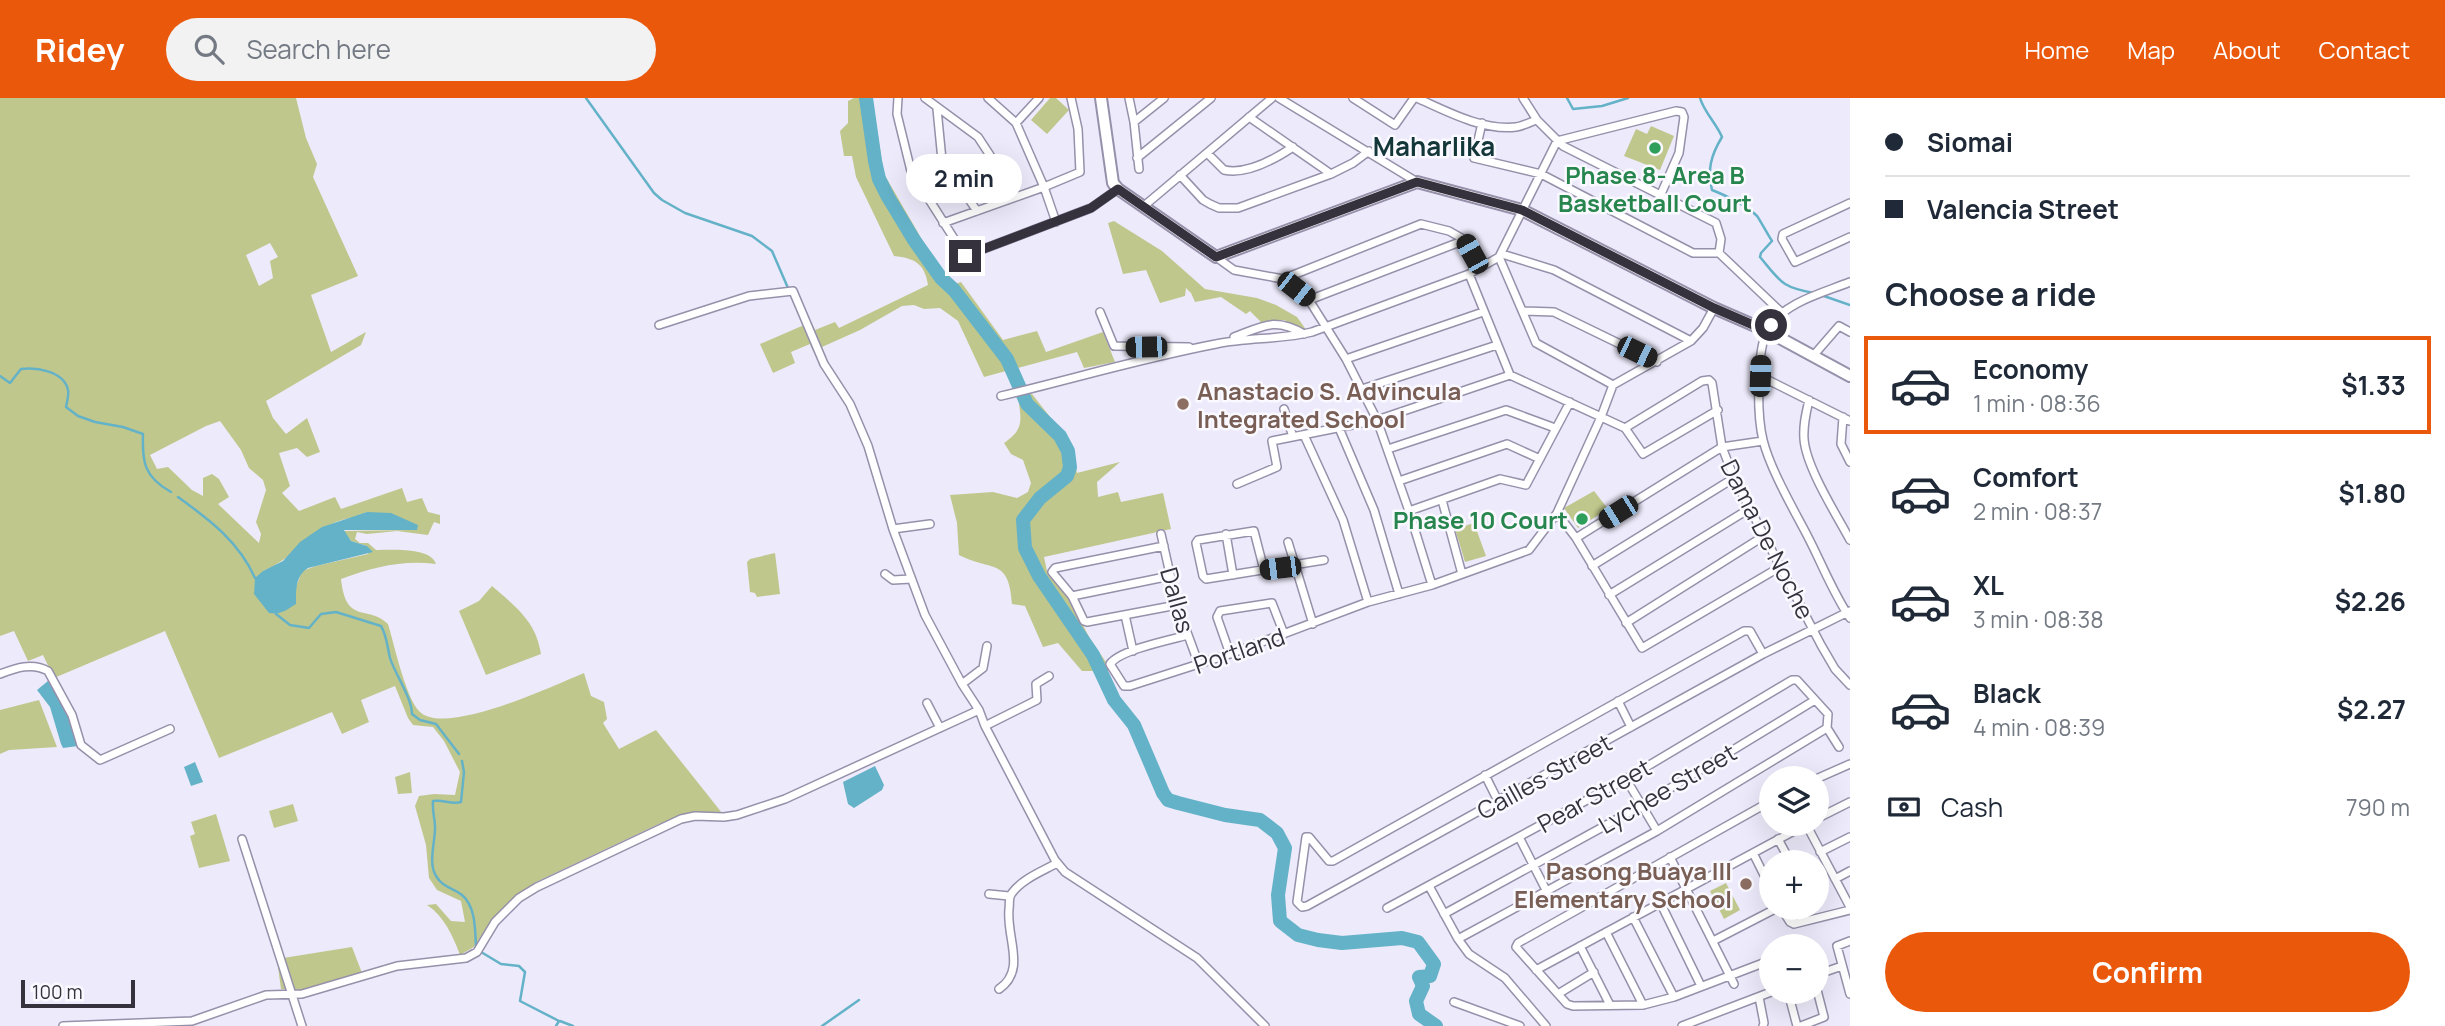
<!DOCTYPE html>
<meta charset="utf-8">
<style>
:root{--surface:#fff;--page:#f2f2f3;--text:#1f2937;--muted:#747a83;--line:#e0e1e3;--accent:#ea580c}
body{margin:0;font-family:Manrope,sans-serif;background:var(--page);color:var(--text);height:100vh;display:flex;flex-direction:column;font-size:26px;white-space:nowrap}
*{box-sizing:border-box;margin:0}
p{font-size:23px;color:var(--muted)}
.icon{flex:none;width:38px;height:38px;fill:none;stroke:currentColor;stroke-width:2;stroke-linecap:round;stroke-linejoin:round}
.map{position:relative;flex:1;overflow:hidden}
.drawer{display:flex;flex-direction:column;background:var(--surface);width:595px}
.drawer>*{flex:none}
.top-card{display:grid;align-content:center;height:154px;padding:0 35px;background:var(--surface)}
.controls{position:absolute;left:1759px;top:668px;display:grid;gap:14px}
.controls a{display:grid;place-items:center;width:70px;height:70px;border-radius:50%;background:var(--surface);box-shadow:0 7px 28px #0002;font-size:35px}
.scale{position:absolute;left:21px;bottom:18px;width:114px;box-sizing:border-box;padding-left:7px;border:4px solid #35323d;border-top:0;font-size:19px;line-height:24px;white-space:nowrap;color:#35323d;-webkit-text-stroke:5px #faf9ff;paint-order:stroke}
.end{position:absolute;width:32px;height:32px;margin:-16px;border:9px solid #35323d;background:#fff;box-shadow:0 0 0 4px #fff}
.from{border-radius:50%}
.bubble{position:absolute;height:49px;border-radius:24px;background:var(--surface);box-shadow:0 7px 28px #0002;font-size:23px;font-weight:700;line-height:49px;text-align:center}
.car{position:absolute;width:21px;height:42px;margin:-21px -10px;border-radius:9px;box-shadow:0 0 5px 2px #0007;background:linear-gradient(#222 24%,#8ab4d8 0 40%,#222 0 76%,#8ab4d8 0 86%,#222 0)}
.top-card b{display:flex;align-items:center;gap:24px;height:66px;font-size:26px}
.top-card b+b{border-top:2px solid var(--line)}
.top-card i{width:18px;height:18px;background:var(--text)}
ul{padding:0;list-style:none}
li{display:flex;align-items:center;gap:21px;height:98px;margin:0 14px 10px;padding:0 21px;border:4px solid transparent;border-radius:0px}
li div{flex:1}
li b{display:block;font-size:26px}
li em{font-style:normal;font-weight:700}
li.on{border-color:var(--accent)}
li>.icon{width:63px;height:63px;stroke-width:1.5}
h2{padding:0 35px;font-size:32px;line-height:84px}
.pay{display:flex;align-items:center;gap:18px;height:77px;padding:0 35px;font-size:26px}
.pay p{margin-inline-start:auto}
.button{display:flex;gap:14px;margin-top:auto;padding:14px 35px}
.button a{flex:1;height:80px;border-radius:42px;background:var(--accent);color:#fff;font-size:28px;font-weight:700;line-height:80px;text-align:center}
header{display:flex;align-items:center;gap:42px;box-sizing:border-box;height:98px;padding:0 35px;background:var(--accent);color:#fff}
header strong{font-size:33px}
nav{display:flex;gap:38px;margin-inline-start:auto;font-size:24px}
.search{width:490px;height:63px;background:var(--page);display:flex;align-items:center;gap:18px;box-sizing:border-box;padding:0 24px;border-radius:38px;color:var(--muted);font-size:26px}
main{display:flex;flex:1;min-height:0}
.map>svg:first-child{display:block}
.green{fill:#c0c78c;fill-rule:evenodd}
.water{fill:#64b2c8}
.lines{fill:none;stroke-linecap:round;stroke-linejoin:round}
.stream{stroke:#64b2c8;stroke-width:2.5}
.river{stroke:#64b2c8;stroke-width:14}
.street-casing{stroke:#9690aa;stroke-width:10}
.secondary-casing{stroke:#9690aa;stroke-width:14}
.street{stroke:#fff;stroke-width:7}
.secondary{stroke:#fff;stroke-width:10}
.route{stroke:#35323d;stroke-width:9}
.leisure-dot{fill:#2e9e5b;stroke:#faf9ff;stroke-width:2.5}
.education-dot{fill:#8d6e63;stroke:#faf9ff;stroke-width:2.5}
.labels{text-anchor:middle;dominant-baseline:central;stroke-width:5;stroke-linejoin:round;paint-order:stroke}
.leisure-label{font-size:24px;font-weight:bold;fill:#27864d;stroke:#faf9ff}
.education-label{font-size:24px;font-weight:bold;fill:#785e54;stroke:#faf9ff;text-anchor:start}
.street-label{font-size:24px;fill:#35323d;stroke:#faf9ff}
.neighbourhood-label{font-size:26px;font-weight:bold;fill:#133638;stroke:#faf9ff}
</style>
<header>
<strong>Ridey</strong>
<div class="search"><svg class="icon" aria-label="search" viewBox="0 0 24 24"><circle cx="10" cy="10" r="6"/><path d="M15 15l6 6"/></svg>Search here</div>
<nav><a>Home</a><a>Map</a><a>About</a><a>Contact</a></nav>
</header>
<main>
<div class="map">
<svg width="1850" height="928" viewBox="0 0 1850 928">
<rect width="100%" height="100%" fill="#edeafb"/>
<path class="green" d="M0 0H296L306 40 317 66 313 79 358 178 311 197 331 254 366 234 361 247 266 303 273 320 286 336 307 320 320 354 307 359 297 350 279 355 290 388 282 395 299 413 335 399 341 411 402 390 407 404 422 400 428 414 440 417V426L434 424 428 437 397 433 367 436 357 434 355 441 360 445H368L376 452C391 452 431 449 436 466 402 462 374 469 341 481 346 528 368 506 388 526 394 546 406 600 419 613 443 640 555 587 584 575L591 598 604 604 607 621 603 625 619 651 656 632 722 715 698 714 661 725 536 784 515 799 492 822 474 849 460 857C453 838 444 818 427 807L436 806 451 823 465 824 461 803 437 792 429 780 426 747 415 708 419 698 434 696 455 697 460 674 444 643 433 629 413 627 408 620 395 588 361 602 369 624 342 636 332 614 219 660 165 533 54 580 43 557 28 563 14 533 0 538ZM270 145 278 159 270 163 273 180 259 188 246 157ZM220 323 241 352 249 370 263 382 266 392 256 424 261 436 259 445 218 406 229 399 219 381 212 376 203 380V398L192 392 168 369 157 371 150 357 206 328ZM367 414 411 432 344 433 351 443 367 448 368 456 316 468 302 473 296 489V506L263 473C291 462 310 435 336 424 346 420 357 419 367 414Z
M854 0H872L884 76 949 188 961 184 1003 242 1037 233 1046 254 1103 234 1115 264 1084 270 1077 254 984 279 958 223 940 210 924 211 914 207 902 208 860 232 813 253 810 246 791 254 795 265 773 275 760 246 811 224 815 232 835 224 839 230 928 187C925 166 915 160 894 158L856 79 852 58H844L840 33 848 25V3Z
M1050 0H1056L1069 12 1047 36 1031 22Z
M1651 28 1674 38 1660 72 1624 58 1636 31 1647 36Z
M1114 123 1162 153 1205 191 1257 200 1276 207 1297 219 1307 233 1290 234 1285 222 1261 224 1250 213 1246 216 1221 199 1195 204 1191 195 1186 190 1185 198 1160 205 1146 172 1123 176 1108 125Z
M1032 296 1072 347 1077 375 1120 364 1097 384 1098 399 1118 394 1121 404 1163 395 1171 431 1044 459 1047 473 1070 501 1089 539 1112 573H1082L1058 545 1043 549 1025 508 1012 506C1009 459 992 474 959 457L957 425 950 397 993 394 1017 400 1028 394 1031 385 1023 362 1011 356 1004 345C1025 331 1021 321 1018 299Z
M1594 393 1608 411 1578 430 1564 410Z
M1474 425 1486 458 1465 464 1455 431Z
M775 455 780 496 757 499 755 495 750 494 747 464 750 461Z
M492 488C516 509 536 523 541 556L486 577 459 513 479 503Z
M39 602 57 649 9 652 0 656V612Z
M410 674 412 695 398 696 395 679Z
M293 706 298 723 274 730 269 713Z
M216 716 230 763 199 770 190 738 195 736 191 724Z
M1726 785 1740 812 1724 821 1710 793Z
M352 849 362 875 302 892 281 891 277 861Z"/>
<path class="water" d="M367 414 391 415 418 427 417 432H344L351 443 367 448 373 454 308 470C295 478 296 493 296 506 287 512 280 517 269 515L254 496 255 480 263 473 283 463 300 444 322 429Z
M48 583 69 615 78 648 63 650 61 646 50 609 37 592Z
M195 664 203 684 191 688 184 669Z
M875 668 884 687 882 692 854 710 848 706 843 684Z"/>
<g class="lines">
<path class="stream" d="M586 0 654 95 662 102 685 115 752 138 772 153 788 190
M1567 0 1573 11 1602 8 1628 0
M1700 0C1704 14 1716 25 1722 39 1711 57 1707 72 1712 92 1727 98 1745 106 1757 118 1760 122 1768 137 1772 143L1761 155 1760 159C1781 184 1781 189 1814 195
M1821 197 1850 207
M0 278 10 285 21 271C36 269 64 273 68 292 69 296 67 304 66 309L78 318 95 324 123 329 143 336C142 364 144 379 171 394
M178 399C210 422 239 444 255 480
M276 516 290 527 309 530 321 516 336 514 381 528C387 538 387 548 390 560 395 576 412 600 412 616L420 622 436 626 459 656
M462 663 464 674 461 704C451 707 443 701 433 703 432 712 435 721 435 730 435 745 428 765 436 778 443 790 452 789 462 797 476 809 475 832 476 848
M481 854 501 866 519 868 525 874 520 903 559 923 556 928
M560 923 573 928
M822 928 859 902"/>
<path class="river" d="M866 0 875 63 879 81 888 99 914 142 941 180 954 192 1007 261 1027 306 1060 338 1068 353 1070 369 1067 378 1040 400 1023 422 1025 450 1039 478 1093 557 1114 602 1134 627 1163 695 1168 702 1178 705 1225 717 1260 722 1277 735 1285 750 1278 797 1280 823 1298 837 1318 842 1342 845 1402 840 1418 844 1434 866 1430 878 1419 879 1423 888 1416 903 1419 916 1436 928"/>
<defs>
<path id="street" d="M898 0 897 16 911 73 965 158 1091 110 1118 91
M925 0 978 39 997 68 1008 102
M988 0 1016 25 1044 89 1056 124
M1129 0 1134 24 1139 71
M1279 0 1417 84
M1353 0 1395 27 1414 0
M1417 0C1446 13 1483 33 1516 29 1523 28 1530 24 1537 22
M1523 0 1537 22 1563 48 1716 125 1721 141 1719 155 1782 215
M937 11 942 62 977 113
M1249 19 1331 76
M1134 24 1164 0
M1016 25 1039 0
M1482 25 1474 60 1541 76 1693 155H1719
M1207 55 1224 72C1247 77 1275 61 1293 49
M1137 60 1211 0
M1180 77 1203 102 1210 106 1219 110H1238L1331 76 1353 65 1369 53
M1850 105 1783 136 1782 141 1795 164 1850 139
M1144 108 1272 0
M943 125 1044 89 1080 74 1078 31 1071 0
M1502 156 1554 172 1691 243
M1216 159 1234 172 1283 181 1309 202 1346 261 1377 322 1409 413 1432 487
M1499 159 1536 245 1613 287
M1469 176 1510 277 1625 330 1643 356 1718 312
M1283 181 1421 126 1449 133 1465 142 1480 169
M1850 184C1823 195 1784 204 1768 231 1756 252 1757 318 1763 342 1770 371 1794 412 1808 439 1822 466 1833 495 1850 520
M1309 202 1465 142
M1523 213 1554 214 1657 264
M1100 214 1114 248 1189 249
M659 227 749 198 793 193 824 266 850 306 868 348 893 431 925 517 962 586 979 612 985 628 1055 762 1065 774 1197 860 1265 928
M1234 239C1263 228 1275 219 1304 236
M1813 258 1839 228 1850 234
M1346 261 1483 214
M1760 278 1850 323
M1362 291 1497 247
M1001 298C1072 281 1143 260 1216 246 1248 239 1280 242 1312 234L1469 176 1499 159 1557 43 1676 13 1682 14 1684 19 1679 55 1661 96
M1809 302C1806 315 1803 327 1804 341 1806 369 1836 416 1850 442
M1284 311 1293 339
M1843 319 1841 346 1850 364
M1339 330 1374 412 1399 496
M1625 330 1702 283 1709 282 1712 285 1722 349 1734 380 1821 547 1835 571 1850 587
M1304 337 1343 422 1368 504
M1388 351 1506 312 1555 330
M1399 383 1507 346 1540 361
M1237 386 1277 369 1272 343 1377 322 1510 277
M1442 402 1462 476
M1409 413 1500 381 1526 387 1570 304
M1557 415 1576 440 1642 550 1780 469
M893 431 930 426
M1161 436 1177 507 1199 567
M1226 436 1233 477
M1576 440 1722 349 1763 343
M1288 444 1313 526
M1164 448 1055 470 1052 474 1072 498 1084 523 1087 524 1177 507
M1592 468 1734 380
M1264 472 1254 433 1198 442 1196 445 1203 478 1206 481 1324 462
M885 476 893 482 911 481
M1609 497 1749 411
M1072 498 1170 478
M1125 517 1133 553
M1626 525 1764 438
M1188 537C1169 542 1120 552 1110 566L1124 588H1130L1230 556 1368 504 1432 487 1529 452 1557 415 1601 319 1613 287 1691 243 1703 230 1714 210
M1230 556 1217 519 1220 513 1272 505 1284 536
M1763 556 1750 533H1744L1333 763H1329L1309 739H1306L1297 804 1302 809 1307 808 1763 556 1850 513
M0 576C16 570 32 564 48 573L72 617 81 647 100 662 170 631
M962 586 983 570 987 548
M1618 603 1631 629
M927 605 940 630
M985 628 1037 602 1036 586 1049 578
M1827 630 1839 649
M1485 677 1498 703
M1626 681 1657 733
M1816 681 1850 666
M1771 703 1518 845 1516 849 1567 906 1573 908 1643 907 1674 899 1771 862
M1816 721 1850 704
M1806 726 1850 809
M1519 739 1547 794
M242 741 302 928
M1778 741 1791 765
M1820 754 1850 739
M1753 755 1771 791
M1670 759 1734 886
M1835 781 1850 773
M1429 788 1458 841 1469 856 1505 880 1546 928
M989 796 1009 798
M1660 804 1701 888
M1387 810 1626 681 1792 582H1797L1828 616 1827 630
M1781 810 1790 824 1794 826 1850 812
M1444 816 1641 708 1815 602
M1633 819 1674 899
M1606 834 1643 907
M1458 841 1657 733 1827 630
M1713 843 1777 810
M1850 843 1837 848 1850 896
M1580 848 1610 907
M1536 872 1807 726
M1816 877 1842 868
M999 891C1027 872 1006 840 1009 811 1010 805 1008 800 1012 795 1022 781 1043 773 1057 765
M1788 894 1797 928
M1558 896 1594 874
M1759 899 1764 925 1763 928
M1454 904 1520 928
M63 928 192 923 266 897 302 896 397 868 466 860 477 854 495 824 519 800 537 789 681 721 695 718 724 719 737 717 785 701 979 612
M1682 928 1771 894
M1801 928 1824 919 1816 888"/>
<path id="secondary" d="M1101 0 1113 85 1118 91 1216 159 1417 84 1522 112 1714 210 1767 233 1850 278"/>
</defs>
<use href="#street" class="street-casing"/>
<use href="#secondary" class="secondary-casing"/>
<use href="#street" class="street"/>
<use href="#secondary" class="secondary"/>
</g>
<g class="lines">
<path class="route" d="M965 158 1091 110 1118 91 1216 159 1417 84 1522 112 1714 210 1767 233 1771 227"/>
</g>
<g class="leisure-dot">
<circle cx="1655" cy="50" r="7"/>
<circle cx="1582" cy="421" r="7"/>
</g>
<g class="education-dot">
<circle cx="1183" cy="306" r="7"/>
<circle cx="1746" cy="786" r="7"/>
</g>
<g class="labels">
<g class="leisure-label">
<text x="1655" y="76">Phase 8- Area B<tspan x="1655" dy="28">Basketball Court</tspan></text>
<text x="1568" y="421" text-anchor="end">Phase 10 Court</text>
</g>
<g class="education-label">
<text x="1197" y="292">Anastacio S. Advincula<tspan x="1197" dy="28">Integrated School</tspan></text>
<text x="1732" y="772" text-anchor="end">Pasong Buaya III<tspan x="1732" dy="28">Elementary School</tspan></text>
</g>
<g class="street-label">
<text transform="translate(1768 441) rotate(63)">Dama De Noche</text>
<text transform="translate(1178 502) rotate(74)">Dallas</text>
<text transform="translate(1239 552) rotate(-19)">Portland</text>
<text transform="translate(1544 678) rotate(-29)">Cailles Street</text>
<text transform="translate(1667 690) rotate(-30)">Lychee Street</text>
<text transform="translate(1594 697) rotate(-29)">Pear Street</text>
</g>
<g class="neighbourhood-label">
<text x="1434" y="48">Maharlika</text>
</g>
</g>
</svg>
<div class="controls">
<a><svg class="icon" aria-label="layers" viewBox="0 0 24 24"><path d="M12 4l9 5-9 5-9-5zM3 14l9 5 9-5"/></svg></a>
<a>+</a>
<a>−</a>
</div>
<div class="scale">100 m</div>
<i class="end from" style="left:1771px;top:227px"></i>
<i class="end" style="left:965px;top:158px"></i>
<div class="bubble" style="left:906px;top:56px;width:116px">2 min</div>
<i class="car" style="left:1472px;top:156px;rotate:331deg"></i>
<i class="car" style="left:1296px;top:191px;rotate:128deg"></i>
<i class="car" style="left:1146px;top:249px;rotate:269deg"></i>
<i class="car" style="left:1637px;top:254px;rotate:116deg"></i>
<i class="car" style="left:1760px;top:278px;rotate:2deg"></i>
<i class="car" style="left:1618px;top:414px;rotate:238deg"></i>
<i class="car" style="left:1280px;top:470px;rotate:263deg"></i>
</div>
<section class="drawer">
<div class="top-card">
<b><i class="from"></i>Siomai</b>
<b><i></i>Valencia Street</b>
</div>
<h2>Choose a ride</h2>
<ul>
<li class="on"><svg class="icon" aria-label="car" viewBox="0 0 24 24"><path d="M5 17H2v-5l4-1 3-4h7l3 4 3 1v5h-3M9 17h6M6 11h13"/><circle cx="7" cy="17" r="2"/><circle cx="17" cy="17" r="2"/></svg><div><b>Economy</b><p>1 min · 08:36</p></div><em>$1.33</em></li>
<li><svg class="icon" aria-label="car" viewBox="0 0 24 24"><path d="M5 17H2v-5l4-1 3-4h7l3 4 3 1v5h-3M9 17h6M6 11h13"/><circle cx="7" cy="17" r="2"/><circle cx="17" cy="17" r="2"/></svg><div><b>Comfort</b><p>2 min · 08:37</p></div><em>$1.80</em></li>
<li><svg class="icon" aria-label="car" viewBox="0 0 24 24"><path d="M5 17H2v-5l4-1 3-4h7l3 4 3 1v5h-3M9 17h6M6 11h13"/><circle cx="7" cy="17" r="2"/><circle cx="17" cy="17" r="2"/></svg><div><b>XL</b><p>3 min · 08:38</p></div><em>$2.26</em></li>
<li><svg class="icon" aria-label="car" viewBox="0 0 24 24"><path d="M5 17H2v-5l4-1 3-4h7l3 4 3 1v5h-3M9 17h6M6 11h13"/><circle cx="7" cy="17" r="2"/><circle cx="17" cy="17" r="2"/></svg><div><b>Black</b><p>4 min · 08:39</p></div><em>$2.27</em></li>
</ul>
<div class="pay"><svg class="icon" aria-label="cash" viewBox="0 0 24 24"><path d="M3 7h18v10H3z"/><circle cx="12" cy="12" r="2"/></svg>Cash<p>790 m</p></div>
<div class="button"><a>Confirm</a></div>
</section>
</main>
